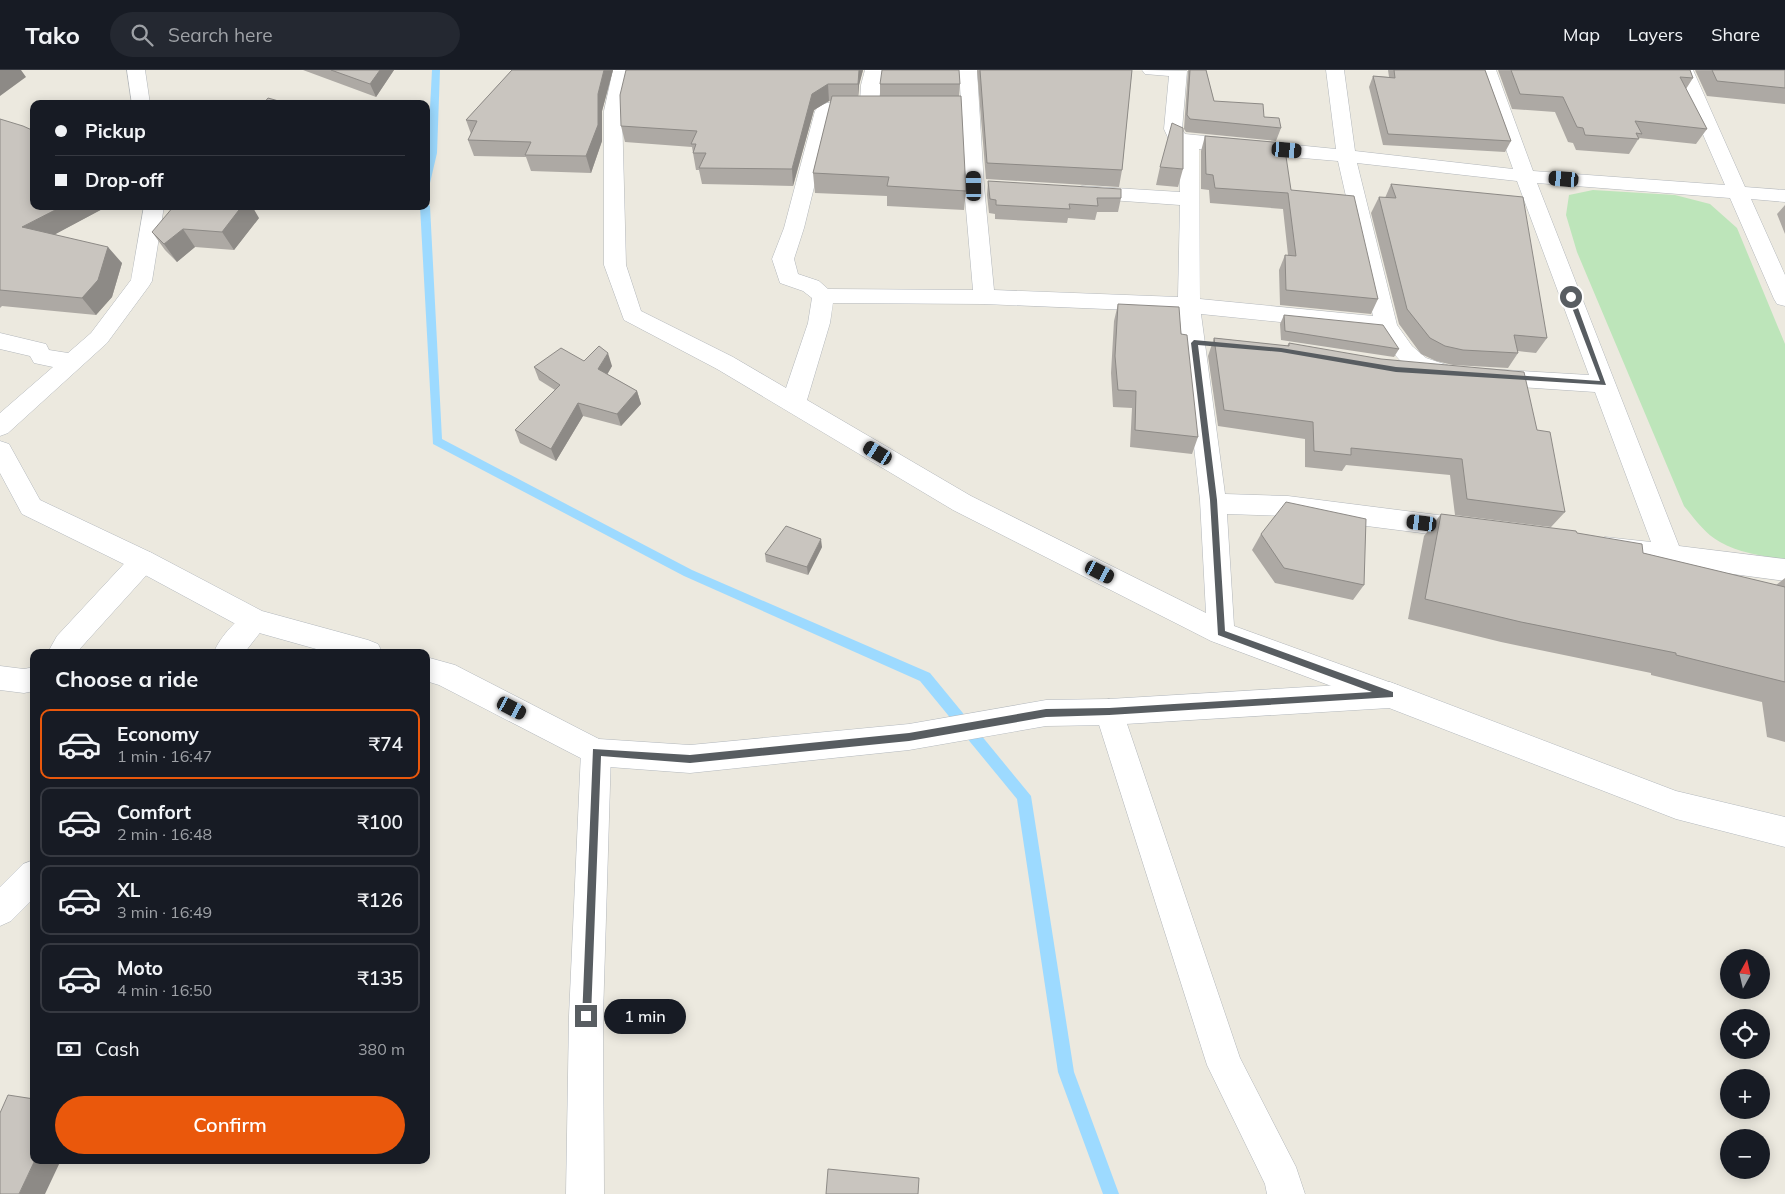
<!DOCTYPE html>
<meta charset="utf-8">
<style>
:root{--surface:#171b24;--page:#242831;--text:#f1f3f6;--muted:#9ea1a6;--line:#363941;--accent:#ea580c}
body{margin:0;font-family:Mulish,sans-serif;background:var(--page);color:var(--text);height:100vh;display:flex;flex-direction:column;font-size:19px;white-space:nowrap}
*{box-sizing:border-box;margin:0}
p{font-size:16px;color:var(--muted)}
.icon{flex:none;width:28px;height:28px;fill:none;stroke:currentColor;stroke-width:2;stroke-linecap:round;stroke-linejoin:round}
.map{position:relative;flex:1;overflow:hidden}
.panel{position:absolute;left:30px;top:579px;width:400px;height:515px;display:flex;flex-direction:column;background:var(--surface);border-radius:10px;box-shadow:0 2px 12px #0003}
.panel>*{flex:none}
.guide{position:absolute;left:30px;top:30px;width:400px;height:110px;border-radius:10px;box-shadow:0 2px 12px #0003;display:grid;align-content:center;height:110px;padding:0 25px;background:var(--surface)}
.needle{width:32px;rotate:8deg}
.tools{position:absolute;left:1720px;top:879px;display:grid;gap:10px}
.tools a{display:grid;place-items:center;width:50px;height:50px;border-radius:50%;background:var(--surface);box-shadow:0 2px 12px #0003;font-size:25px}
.end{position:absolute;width:22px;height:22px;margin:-11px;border:6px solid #585d61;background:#fff;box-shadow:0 0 0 2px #fff}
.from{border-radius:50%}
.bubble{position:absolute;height:35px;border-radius:18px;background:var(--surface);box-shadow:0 2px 12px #0003;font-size:16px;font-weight:600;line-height:35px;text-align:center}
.car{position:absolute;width:15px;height:30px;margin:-15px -8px;border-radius:6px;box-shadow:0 0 4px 1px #0007;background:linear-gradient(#222 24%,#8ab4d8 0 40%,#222 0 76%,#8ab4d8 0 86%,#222 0)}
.guide b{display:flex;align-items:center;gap:18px;height:48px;font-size:19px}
.guide b+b{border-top:1px solid var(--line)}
.guide i{width:12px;height:12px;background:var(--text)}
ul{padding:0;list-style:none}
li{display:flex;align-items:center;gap:15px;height:70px;margin:0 10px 8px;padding:0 15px;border:2px solid var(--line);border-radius:10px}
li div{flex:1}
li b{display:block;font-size:19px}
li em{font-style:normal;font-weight:600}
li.on{border-color:var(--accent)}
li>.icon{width:45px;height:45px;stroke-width:1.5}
h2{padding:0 25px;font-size:22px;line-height:60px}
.pay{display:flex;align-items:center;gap:12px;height:55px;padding:0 25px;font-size:19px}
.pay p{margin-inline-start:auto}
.cta{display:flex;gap:10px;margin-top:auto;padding:10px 25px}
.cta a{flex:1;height:58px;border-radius:30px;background:var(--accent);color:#fff;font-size:20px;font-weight:600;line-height:58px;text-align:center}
header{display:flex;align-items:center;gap:30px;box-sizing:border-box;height:70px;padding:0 25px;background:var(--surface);border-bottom:1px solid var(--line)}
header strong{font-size:24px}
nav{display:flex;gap:28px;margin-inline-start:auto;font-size:18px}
.search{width:350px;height:45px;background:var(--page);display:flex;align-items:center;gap:12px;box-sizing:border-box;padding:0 18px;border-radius:28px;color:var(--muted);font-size:19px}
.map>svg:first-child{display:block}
.green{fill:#bde5ba}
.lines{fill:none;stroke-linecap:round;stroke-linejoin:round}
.stream{fill:#9ddaff;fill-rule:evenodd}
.street-casing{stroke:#b3b7bb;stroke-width:1}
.secondary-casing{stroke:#b3b8bd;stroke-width:1}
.street{fill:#fff;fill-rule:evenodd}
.secondary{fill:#fff;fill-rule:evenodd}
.wall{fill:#ada9a4}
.shaded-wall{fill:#8d8a86}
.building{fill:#c9c5bf;stroke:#8d8a86}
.route{fill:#585d61}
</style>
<header>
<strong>Tako</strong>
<div class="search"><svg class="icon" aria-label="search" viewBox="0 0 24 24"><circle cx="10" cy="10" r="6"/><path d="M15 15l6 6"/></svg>Search here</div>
<nav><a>Map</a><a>Layers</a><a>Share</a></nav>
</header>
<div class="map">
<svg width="1785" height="1124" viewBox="0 0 1785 1124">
<rect width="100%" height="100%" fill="#ece9df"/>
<path class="green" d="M1593 120 1675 125 1710 134 1737 158 1785 274V490C1764 486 1739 483 1720 472 1705 464 1694 448 1684 436L1577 182 1566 145 1569 125Z"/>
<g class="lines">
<path class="stream" d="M432 0H440L437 83 430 113 426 116Z
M426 133 430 136 442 369 692 500 930 603 1031 726 1074 1002 1119 1124H1103L1058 1002 1017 729 920 611 684 506 433 374 420 136H426Z"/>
<defs>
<path id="street" d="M127 0H145L150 34H132Z
M613 0H631L622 41 626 195 641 241 733 287 786 318 808 253 812 228 803 221 780 213 772 189 784 158 815 41C823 28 847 32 860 32L861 15 865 0H883C880 11 881 34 875 42L832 44 804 158 794 189 798 204 819 211 828 219 973 220 964 116 962 44 947 42 944 38 947 34 961 32 959 0H977L984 116 994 220 1178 227 1180 135 1082 128 1075 126 1072 122 1075 118 1082 116 1180 122V75L1170 72 1164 59 1169 6 1145 4 1142 0 1187 1 1182 59 1185 64 1336 79 1326 0H1344L1355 81 1513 99 1478 0H1496L1533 101 1725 115 1675 0H1693L1745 117 1785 120V132L1751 129 1785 205V236L1777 234 1774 229 1730 128 1537 113 1679 476 1785 489V511L1605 487 1596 484 1592 477 1596 470 1605 467 1651 472 1595 322 1488 315 1480 313 1476 307 1480 301 1488 299 1589 305 1517 111 1357 93 1397 255 1412 276 1426 288 1456 298 1460 304 1456 310C1422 320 1394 288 1379 262L1201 244 1225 424 1288 426 1469 449 1478 452 1482 459 1478 466 1469 469 1288 446 1227 444 1234 556 1400 616 1404 625 1400 634 1390 638 1211 571 953 440 717 299 624 250 604 195V41ZM1199 79 1338 91 1373 246 1200 229ZM833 233 984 234 1179 242 1200 430 1206 543 971 426 807 330 830 253Z
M144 136H164L152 211 149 216 107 273 8 363 0 366V343L53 297 34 293 30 286 0 279V263L46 274 49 280 68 283 91 263 131 210Z
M143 480 152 483 156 491 152 499 77 582H48L57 566 134 483Z
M255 540 265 543 269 551 245 582H214C220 567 239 545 255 540Z
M0 596 24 599 34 597V621L24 623 0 620Z
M1109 629 1119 633 1123 642 1240 988 1296 1097 1305 1124H1267L1265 1114 1207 995 1095 642 1099 633Z
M596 668 606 672 611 682 603 946 604 1124H566L569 946 581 682 586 672Z
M34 790V828L11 851 0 856V817L23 794Z"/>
<path id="secondary" d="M0 371 9 374 40 430 152 483 262 541 368 570 378 574 382 582H327L245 559 134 499 22 444 0 403Z
M426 587 455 595 599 669 690 675 909 654 1046 630 1109 629 1390 612 1676 721 1785 747V777L1676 749 1389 638 1109 655 1046 656 909 680 690 703 596 696 439 615 426 611Z"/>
</defs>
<use href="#street" class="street-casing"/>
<use href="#secondary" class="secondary-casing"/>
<use href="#street" class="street"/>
<use href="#secondary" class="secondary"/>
</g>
<path class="wall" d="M303 0H394L376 27Z
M512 0H613L602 41V71L591 103 531 101 526 87 474 86 468 70 471 64 466 50Z
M863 0 859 15 858 26H880V14H960L959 26 966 121 964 140 887 136V126L815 123 813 103 831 31H829L814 40 793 116 702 114 699 100H696L692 77 625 72 621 56Z
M977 0H1132L1122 100 1119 117 986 109Z
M1188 0H1206L1214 31 1264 47 1281 58 1276 71 1186 62 1184 59Z
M1388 0H1485L1511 71 1505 82 1383 75 1369 17 1373 6 1389 7Z
M1498 0H1690L1693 8 1686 19 1707 59 1696 74 1639 68 1629 84 1576 80 1573 73 1568 72 1555 42 1512 39Z
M1695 0H1785V34L1707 26Z
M0 49 108 136 55 164 122 193 112 227 96 245 2 236 0 238Z
M1205 66 1291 120 1378 229 1371 244 1280 235 1279 200 1285 185H1288L1283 139 1210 133 1209 120 1201 119V81Z
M1160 97 1183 99 1178 117 1156 115Z
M988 111 1121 128 1118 142H1097L1095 150 1068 148 1067 153 995 149V144L989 143 987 125Z
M1391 114 1547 268 1536 283 1518 281V283L1508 298 1453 295 1436 291 1421 284 1399 254 1371 143 1379 127 1385 128Z
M1785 135V164L1777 144Z
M259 148 234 180 195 177 177 192 165 180 152 162Z
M1118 234 1181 264 1198 367 1192 384 1130 377 1132 338 1113 337 1111 303 1114 251Z
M1284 245 1399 279 1394 287 1281 270 1280 254Z
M1214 268 1287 276 1289 273 1537 360 1565 442 1551 457 1455 445 1450 405 1346 395 1342 401 1305 397V369L1218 356 1208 286Z
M584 291 612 296 607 304 637 321 641 334 621 356 583 346 556 391 520 373 515 360 555 320 539 310 534 297Z
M1441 444 1577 463 1643 483 1776 515 1785 508V672L1767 667 1762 632 1651 605V603L1501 572 1408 549 1424 466Z
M1261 464 1364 515 1353 530 1275 513 1252 480Z
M822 477 808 505 766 492 765 484Z"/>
<path class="shaded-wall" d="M0 0H21L26 7 0 26Z
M380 0H394L376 27 370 14Z
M604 0H613L602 41V71L591 103 586 86 598 24Z
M859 0H863L859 15 858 30V14Z
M828 14 829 31 814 40 793 116 792 99 812 24Z
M63 136H108L37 174 22 157Z
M227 136H252L259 148 234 180 222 162Z
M183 159 195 177 177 192 164 174Z
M108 177 122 193 112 227 96 245 82 228Z
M608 283 612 296 603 312 598 299Z
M637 321 641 334 621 356 617 344Z
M578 333 583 346 556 391 551 379Z
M821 469 822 477 808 505 807 497Z
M35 1090H61L45 1124H19Z"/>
<path class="building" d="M331 0H380L370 14Z
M512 0H604L598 24V55L586 86 525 85 531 72 468 70 477 51 466 50Z
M626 0H859L858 14H828L812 24 792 99 699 98 706 83H693L696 74H691L697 61 621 56 620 25Z
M882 0H959L960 14H880Z
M980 0H1132L1122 100 987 93Z
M1190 0H1206L1214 31 1263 34 1264 47 1279 48 1281 58 1190 49 1187 45Z
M1394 0H1485L1511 71 1388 64 1373 6 1395 8Z
M1511 0H1690L1693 8 1680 7 1707 59 1635 51 1642 64 1636 63 1639 69 1585 65 1583 58 1577 57 1563 27 1520 24Z
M1712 0H1785V18L1717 11Z
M832 26H961L966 121 887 116 889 107 813 103Z
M268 28 289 34H263Z
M0 49 23 56 34 61V136H63L22 157 108 177 98 210 82 228 0 220Z
M1172 53 1183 58V99L1160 97Z
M1205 66 1284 73 1291 120 1354 126 1378 229 1286 220 1285 185 1296 186 1288 123 1215 118 1213 105 1206 104Z
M988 111 1121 119V128H1097L1098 136 1069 134 1070 139 996 135V130L990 129Z
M1391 114 1523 127 1547 268 1514 265 1518 283 1463 280 1445 276 1430 268 1407 239 1379 127 1396 128Z
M174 136H242L222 162 183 159 164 174 152 162Z
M1118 234 1179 237 1181 264 1187 265 1198 367 1135 360 1136 321 1118 320 1115 286Z
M1284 245 1383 255 1399 279 1285 261Z
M1214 268 1289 276V273L1381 289 1524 302 1537 360 1550 362 1565 442 1467 429 1462 389 1351 378V385L1314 381 1313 352 1224 340Z
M599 276 608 283 598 299 637 321 617 344 578 333 551 379 515 360 560 315 534 297 561 278 584 291Z
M1286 432 1366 449 1364 515 1284 498 1261 464Z
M1441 444 1576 461 1577 463 1642 474 1643 483 1785 517V612L1676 585V583L1521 552 1425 529Z
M786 456 821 469 807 497 765 484Z
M8 1025 34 1029V1090H35L19 1124H0V1043Z
M828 1099 919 1108 918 1124H826Z"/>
<path class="route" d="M1571 225 1574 227 1606 315 1396 302 1281 282 1198 275 1217 430 1225 561 1393 622V627L1109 645 1046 647 909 671 690 693 601 686 591 946 589 950H582L593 679 690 685 909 663 1046 639 1109 638 1372 622 1218 565 1210 430 1191 273 1194 270 1281 278 1396 297 1600 311 1568 227Z"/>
</svg>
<div class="tools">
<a><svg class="needle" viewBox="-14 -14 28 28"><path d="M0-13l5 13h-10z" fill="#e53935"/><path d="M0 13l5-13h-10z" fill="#9ea1a6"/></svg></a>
<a><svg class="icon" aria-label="locate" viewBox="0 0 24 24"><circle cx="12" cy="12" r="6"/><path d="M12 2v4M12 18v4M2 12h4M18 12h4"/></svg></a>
<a>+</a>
<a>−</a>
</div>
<i class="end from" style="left:1571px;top:227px"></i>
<i class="end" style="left:586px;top:946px"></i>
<div class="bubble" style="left:604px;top:929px;width:82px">1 min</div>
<i class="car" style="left:1287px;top:80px;rotate:95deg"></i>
<i class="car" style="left:1564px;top:109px;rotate:275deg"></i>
<i class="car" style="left:974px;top:116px;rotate:359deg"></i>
<i class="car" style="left:878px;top:383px;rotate:301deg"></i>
<i class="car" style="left:1422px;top:453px;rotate:277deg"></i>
<i class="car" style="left:1100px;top:502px;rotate:117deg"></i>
<i class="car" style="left:512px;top:638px;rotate:117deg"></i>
<div class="guide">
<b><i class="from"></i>Pickup</b>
<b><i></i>Drop-off</b>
</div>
<section class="panel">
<h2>Choose a ride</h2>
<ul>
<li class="on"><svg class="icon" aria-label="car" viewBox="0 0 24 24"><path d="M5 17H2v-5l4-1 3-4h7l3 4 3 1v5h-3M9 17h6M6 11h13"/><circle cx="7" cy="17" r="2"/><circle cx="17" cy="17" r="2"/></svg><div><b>Economy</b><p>1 min · 16:47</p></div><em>₹74</em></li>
<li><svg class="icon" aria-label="car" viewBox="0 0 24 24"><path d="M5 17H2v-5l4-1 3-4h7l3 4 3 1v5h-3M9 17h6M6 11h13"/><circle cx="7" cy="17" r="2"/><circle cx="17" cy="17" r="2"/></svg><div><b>Comfort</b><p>2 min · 16:48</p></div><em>₹100</em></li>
<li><svg class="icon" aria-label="car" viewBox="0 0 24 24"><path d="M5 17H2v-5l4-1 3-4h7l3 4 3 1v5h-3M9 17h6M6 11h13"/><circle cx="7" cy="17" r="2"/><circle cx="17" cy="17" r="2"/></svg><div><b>XL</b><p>3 min · 16:49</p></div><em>₹126</em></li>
<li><svg class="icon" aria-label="car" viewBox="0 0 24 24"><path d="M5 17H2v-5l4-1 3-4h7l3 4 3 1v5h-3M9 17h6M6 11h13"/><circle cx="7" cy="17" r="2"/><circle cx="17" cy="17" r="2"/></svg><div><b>Moto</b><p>4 min · 16:50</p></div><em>₹135</em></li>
</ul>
<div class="pay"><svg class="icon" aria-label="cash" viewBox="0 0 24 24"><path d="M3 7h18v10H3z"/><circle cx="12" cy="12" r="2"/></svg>Cash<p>380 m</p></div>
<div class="cta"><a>Confirm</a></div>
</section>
</div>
